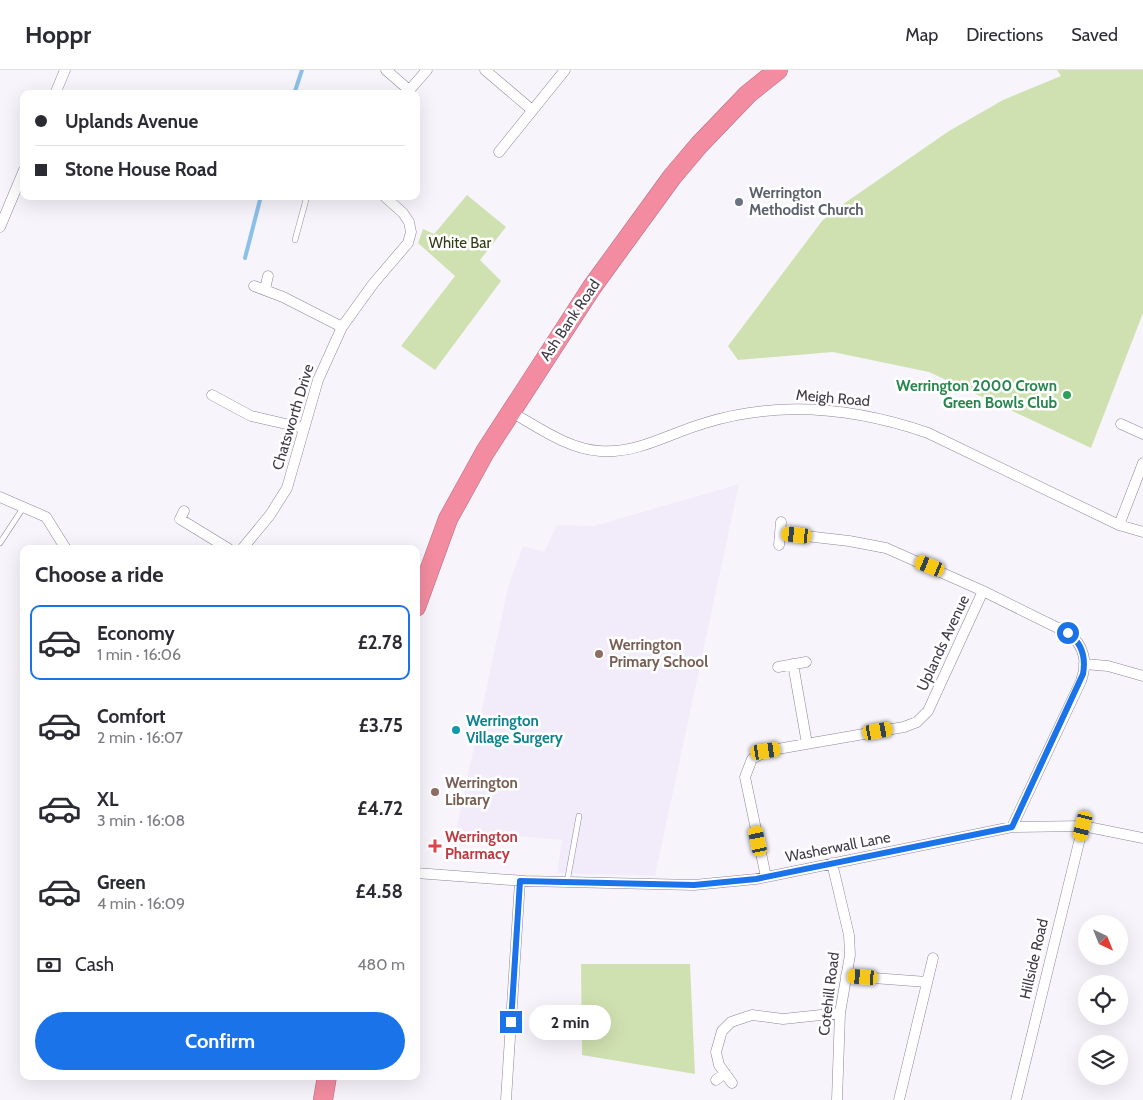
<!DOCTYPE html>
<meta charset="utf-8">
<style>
:root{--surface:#fff;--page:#f2f2f3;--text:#2b2b33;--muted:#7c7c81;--line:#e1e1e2;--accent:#1a73e8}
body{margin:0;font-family:Cabin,sans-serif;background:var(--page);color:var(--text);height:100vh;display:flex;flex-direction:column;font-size:19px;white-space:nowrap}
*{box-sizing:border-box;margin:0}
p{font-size:16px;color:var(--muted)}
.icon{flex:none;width:28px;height:28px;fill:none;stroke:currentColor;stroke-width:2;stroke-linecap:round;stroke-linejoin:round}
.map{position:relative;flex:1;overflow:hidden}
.side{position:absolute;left:20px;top:475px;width:400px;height:535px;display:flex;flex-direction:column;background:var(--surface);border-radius:10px;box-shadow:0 5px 20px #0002}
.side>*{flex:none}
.guide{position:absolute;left:20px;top:20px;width:400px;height:110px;border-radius:10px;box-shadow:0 5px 20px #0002;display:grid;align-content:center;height:110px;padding:0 15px;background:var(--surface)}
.needle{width:32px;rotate:137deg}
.controls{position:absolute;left:1078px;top:845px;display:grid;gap:10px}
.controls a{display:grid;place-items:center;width:50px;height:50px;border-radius:50%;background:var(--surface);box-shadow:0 5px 20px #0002;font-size:25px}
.end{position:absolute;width:22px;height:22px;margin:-11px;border:6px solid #1a73e8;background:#fff;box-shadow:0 0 0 2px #fff}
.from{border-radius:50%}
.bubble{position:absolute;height:35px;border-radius:18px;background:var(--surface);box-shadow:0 5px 20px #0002;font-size:16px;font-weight:700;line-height:35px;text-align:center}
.car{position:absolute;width:15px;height:30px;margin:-15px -8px;border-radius:6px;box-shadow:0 0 4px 1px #0007;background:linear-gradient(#f5c518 24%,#345 0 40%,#f5c518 0 76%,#345 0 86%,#f5c518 0)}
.guide b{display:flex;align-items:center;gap:18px;height:48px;font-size:19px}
.guide b+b{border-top:1px solid var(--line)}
.guide i{width:12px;height:12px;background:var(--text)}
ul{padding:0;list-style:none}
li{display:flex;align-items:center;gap:15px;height:75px;margin:0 10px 8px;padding:0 5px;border:2px solid transparent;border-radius:10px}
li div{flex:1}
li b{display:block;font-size:19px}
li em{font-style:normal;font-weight:700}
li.on{border-color:var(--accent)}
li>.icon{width:45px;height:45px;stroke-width:1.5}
h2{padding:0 15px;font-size:22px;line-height:60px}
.pay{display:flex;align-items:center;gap:12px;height:55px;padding:0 15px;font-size:19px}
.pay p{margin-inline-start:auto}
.primary-button{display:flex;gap:10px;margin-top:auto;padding:10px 15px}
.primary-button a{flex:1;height:58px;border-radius:30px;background:var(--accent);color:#fff;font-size:20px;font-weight:700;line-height:58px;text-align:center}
header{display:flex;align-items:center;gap:30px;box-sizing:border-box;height:70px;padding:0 25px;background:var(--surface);border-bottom:1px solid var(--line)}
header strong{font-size:24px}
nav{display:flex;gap:28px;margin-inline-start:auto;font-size:18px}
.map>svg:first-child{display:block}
.built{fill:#f2ecfa}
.green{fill:#d0e1b1}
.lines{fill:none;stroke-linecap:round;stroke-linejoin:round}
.stream{stroke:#8bc1e7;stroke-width:4}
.lane-casing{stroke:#8f849d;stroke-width:6}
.street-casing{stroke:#8f849d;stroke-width:11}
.highway-casing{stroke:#b46f81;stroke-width:20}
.lane{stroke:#fff;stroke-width:5}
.street{stroke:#fff;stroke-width:10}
.highway{stroke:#f38ca1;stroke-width:19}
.route{stroke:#1a73e8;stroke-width:6}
.worship-dot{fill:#6b7280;stroke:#fff;stroke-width:2}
.leisure-dot{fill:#2e9e5b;stroke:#fff;stroke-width:2}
.education-dot{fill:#8d6e63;stroke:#fff;stroke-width:2}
.culture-dot{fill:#0f9aa8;stroke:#fff;stroke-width:2}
.health-dot{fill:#e0444e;stroke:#fff;stroke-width:2}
.labels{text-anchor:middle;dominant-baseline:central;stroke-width:5;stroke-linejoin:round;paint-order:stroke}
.worship-label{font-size:15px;font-weight:bold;fill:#5b616d;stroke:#fff;text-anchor:start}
.park-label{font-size:15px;fill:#303c13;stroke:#fff}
.street-label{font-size:15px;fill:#3f3a45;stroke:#fff}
.leisure-label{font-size:15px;font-weight:bold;fill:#27864d;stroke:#fff;text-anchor:end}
.education-label{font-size:15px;font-weight:bold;fill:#785e54;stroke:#fff;text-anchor:start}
.culture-label{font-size:15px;font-weight:bold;fill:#0d838f;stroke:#fff;text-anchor:start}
.health-label{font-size:15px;font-weight:bold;fill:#be3a42;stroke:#fff;text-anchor:start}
</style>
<header>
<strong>Hoppr</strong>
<nav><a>Map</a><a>Directions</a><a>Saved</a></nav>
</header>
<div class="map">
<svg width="1143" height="1030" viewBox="0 0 1143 1030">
<rect width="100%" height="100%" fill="#f7f5fb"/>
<path class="built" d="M739 414 655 806 557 803 562 770 456 761 508 517 523 476 544 482 557 455 594 456Z"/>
<path class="green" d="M1057 0H1143V243L1091 378 929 302 833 282 738 290 728 276 822 151 836 139 949 61 1003 30 1061 6Z
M467 125 506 157 480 190 501 211 435 300 401 276 455 206 418 173 423 159 434 164Z
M581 894H690L695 1004 582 985Z"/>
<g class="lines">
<path class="stream" d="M294 24 302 0
M245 188 261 126"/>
<defs>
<path id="lane" d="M295 170 307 126
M0 473 23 438
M567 812 579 746"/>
<path id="street" d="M386 0 409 20
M485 0 532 40
M55 24 65 0
M406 24 427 0
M499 82 565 0
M0 157 24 100
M254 216 283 227 342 257
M265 219 268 206
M212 325 251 346 303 358
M511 342C538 357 568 379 600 381 638 384 670 363 705 353 779 330 855 338 928 363L1119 455 1143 462
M1121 354 1143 364
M0 427 46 447 66 479
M184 441 180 449 229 479
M1119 455 1143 393
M780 463 849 471 886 478 983 521
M779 475 781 452
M242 479 270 445 287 418 318 310 342 257 373 214 408 173 411 162 409 152 403 143 384 126
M793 594 807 674
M1084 594 1108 596 1143 606
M778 597 806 592
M832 793 849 865 850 885 840 943 837 1030
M416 803 525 811 694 815 756 809 1012 757 1083 756 1143 768
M766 807 745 707 752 689 766 681 904 657 917 652 928 641 983 521 1068 563C1084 575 1088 592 1081 611L1012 757
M846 906 927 912
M716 1010 725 1003
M732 1013 719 995 716 982 722 961 731 952 752 945 783 949 840 943
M506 1030 520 811
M899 1030 933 888
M1016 1030 1083 756"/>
<path id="highway" d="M416 537 448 449 485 382 592 217 672 107 699 75 748 24 778 0
M323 1030 327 1006"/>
</defs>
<use href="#lane" class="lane-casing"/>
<use href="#street" class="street-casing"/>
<use href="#highway" class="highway-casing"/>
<use href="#lane" class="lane"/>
<use href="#street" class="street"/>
<use href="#highway" class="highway"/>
</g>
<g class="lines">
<path class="route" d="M511 952 520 811 694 815 756 809 1012 757 1083 604C1086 587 1082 573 1068 563"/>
</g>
<circle class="worship-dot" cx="739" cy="132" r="5"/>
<circle class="leisure-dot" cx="1067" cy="325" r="5"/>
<g class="education-dot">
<circle cx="599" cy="584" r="5"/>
<circle cx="435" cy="722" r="5"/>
</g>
<circle class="culture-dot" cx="456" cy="660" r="5"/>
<path class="health-dot" d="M432.5 768.5h5v5h5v5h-5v5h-5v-5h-5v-5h5z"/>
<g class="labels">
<g class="worship-label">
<text x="749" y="123">Werrington<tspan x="749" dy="17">Methodist Church</tspan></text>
</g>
<g class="park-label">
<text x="460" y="173">White Bar</text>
</g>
<g class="street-label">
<text transform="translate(570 250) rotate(-56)">Ash Bank Road</text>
<text transform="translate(833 328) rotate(5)">Meigh Road</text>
<text transform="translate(293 347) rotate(-73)">Chatsworth Drive</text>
<text transform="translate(943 573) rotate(-65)">Uplands Avenue</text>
<text transform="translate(838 777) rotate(-11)">Washerwall Lane</text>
<text transform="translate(1034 889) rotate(-77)">Hillside Road</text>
<text transform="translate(829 924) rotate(-83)">Cotehill Road</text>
</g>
<g class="leisure-label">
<text x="1057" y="316">Werrington 2000 Crown<tspan x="1057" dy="17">Green Bowls Club</tspan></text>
</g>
<g class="education-label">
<text x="609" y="575">Werrington<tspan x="609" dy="17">Primary School</tspan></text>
<text x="445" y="713">Werrington<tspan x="445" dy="17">Library</tspan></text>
</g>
<g class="culture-label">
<text x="466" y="651">Werrington<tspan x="466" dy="17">Village Surgery</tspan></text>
</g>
<g class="health-label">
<text x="445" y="767">Werrington<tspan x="445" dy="17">Pharmacy</tspan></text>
</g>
</g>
</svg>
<div class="controls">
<a><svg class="needle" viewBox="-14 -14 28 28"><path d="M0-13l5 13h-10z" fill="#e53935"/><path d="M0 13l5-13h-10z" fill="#7c7c81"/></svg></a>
<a><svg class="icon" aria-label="locate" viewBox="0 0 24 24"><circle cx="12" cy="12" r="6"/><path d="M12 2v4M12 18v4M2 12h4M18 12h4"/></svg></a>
<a><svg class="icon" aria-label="layers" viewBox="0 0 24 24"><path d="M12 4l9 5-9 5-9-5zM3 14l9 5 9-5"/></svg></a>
</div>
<i class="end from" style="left:1068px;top:563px"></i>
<i class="end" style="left:511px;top:952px"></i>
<div class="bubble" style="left:529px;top:935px;width:82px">2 min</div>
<i class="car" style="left:797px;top:465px;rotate:276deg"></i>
<i class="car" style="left:930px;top:496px;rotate:292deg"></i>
<i class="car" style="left:878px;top:661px;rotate:80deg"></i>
<i class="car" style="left:766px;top:681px;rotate:81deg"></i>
<i class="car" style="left:1083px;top:756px;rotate:194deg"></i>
<i class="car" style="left:758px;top:771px;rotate:348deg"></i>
<i class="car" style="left:863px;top:907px;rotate:274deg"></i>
<div class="guide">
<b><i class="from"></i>Uplands Avenue</b>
<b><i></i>Stone House Road</b>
</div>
<section class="side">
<h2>Choose a ride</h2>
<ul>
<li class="on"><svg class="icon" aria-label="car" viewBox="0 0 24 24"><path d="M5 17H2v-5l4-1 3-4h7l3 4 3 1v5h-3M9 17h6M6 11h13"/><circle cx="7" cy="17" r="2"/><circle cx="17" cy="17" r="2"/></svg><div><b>Economy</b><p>1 min · 16:06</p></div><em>£2.78</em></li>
<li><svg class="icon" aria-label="car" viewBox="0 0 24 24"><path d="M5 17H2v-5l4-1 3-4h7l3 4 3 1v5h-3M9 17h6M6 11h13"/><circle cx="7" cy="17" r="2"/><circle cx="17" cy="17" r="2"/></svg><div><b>Comfort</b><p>2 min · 16:07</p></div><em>£3.75</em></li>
<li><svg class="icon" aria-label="car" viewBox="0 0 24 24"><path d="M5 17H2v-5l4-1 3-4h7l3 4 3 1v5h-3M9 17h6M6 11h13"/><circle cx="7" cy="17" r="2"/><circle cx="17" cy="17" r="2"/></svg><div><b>XL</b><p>3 min · 16:08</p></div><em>£4.72</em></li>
<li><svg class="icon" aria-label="car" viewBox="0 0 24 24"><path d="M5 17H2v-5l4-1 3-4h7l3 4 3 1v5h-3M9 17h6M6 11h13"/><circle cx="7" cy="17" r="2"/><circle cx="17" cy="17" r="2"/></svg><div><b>Green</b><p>4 min · 16:09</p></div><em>£4.58</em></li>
</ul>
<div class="pay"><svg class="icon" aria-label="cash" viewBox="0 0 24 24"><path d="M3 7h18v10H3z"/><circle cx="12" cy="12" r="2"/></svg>Cash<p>480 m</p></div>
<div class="primary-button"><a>Confirm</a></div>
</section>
</div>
